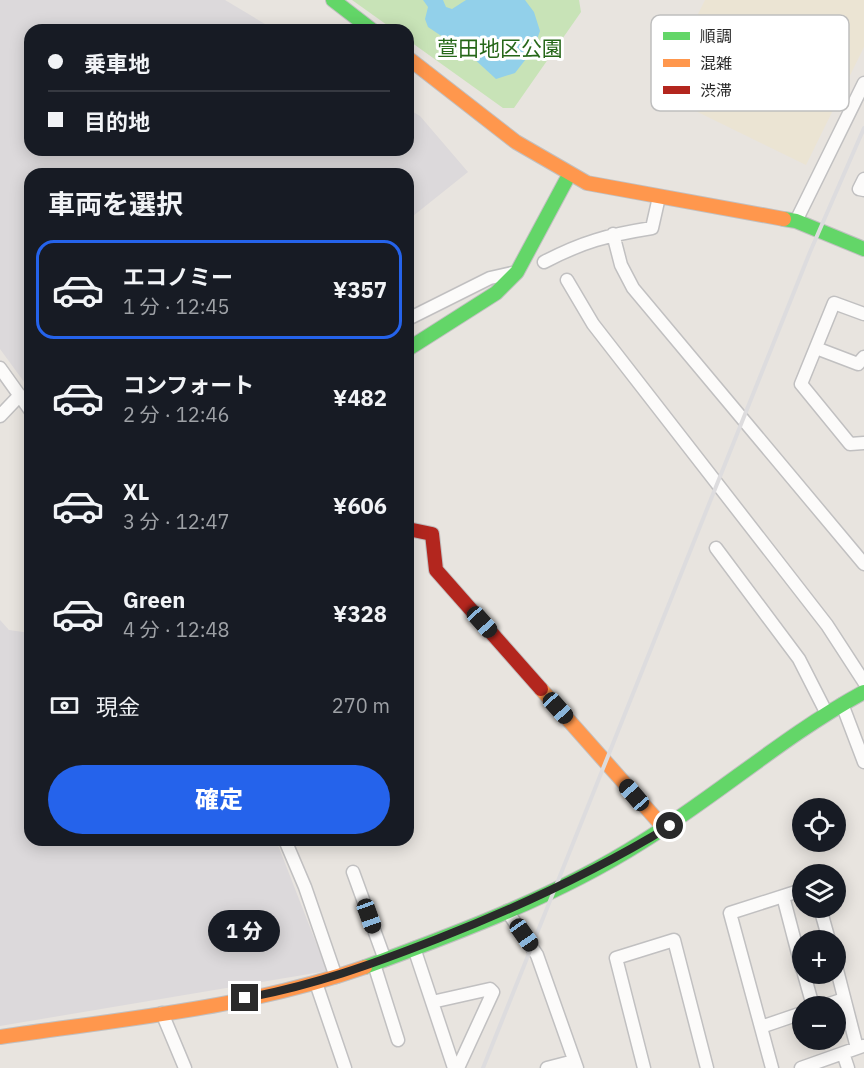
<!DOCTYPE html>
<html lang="ja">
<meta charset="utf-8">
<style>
:root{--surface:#171b24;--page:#20242c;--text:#f1f3f6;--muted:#9ea1a6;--line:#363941;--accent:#2563eb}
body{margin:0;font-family:"IBM Plex Sans","Noto Sans JP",sans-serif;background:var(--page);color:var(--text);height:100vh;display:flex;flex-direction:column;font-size:22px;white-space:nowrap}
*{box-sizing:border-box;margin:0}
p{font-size:20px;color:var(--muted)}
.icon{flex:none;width:33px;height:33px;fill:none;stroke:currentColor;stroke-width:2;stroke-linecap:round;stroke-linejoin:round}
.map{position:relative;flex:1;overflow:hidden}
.side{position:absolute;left:24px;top:168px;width:390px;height:678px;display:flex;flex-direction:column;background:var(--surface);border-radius:18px;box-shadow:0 3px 15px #0003}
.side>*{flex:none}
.banner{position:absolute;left:24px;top:24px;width:390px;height:132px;border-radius:18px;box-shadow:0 3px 15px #0003;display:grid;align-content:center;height:132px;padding:0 24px;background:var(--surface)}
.buttons{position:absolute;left:792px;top:798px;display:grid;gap:12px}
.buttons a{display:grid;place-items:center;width:54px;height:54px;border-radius:50%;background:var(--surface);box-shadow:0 3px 15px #0003;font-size:30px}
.end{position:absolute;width:27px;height:27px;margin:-14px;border:8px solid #2a2a2a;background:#fff;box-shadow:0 0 0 3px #fff}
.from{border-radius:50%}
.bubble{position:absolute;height:42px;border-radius:21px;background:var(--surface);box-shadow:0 3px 15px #0003;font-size:20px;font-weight:800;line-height:42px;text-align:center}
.car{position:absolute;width:18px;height:36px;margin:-18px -9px;border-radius:8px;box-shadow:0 0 4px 2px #0007;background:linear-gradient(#222 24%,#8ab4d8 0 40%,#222 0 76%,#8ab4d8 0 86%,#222 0)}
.banner b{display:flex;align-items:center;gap:21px;height:57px;font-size:22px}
.banner b+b{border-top:2px solid var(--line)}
.banner i{width:15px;height:15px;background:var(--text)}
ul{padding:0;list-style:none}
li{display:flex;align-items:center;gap:18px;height:99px;margin:0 12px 9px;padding:0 12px;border:3px solid transparent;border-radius:18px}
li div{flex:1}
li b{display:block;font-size:22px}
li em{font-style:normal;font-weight:800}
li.current{border-color:var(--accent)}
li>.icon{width:54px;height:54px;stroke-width:1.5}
h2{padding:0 24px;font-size:27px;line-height:72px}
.pay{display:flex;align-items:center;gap:15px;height:66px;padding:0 24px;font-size:22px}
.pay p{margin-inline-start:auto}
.cta{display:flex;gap:12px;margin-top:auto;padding:12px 24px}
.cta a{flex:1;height:69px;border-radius:36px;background:var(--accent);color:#fff;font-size:24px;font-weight:800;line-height:69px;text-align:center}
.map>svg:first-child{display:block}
.industrial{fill:#dcd9db}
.education{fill:#ebe4d3}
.green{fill:#c8e3b7}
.water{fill:#92d0ea}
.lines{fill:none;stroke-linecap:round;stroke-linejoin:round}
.street-casing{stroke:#c1c0c1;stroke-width:15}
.fast-casing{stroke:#c1c0c1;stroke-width:16}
.slow-casing{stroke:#c1c0c1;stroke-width:16}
.jam-casing{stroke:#c1c0c1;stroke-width:16}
.street{stroke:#fcfbfa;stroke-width:12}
.fast{stroke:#63d668;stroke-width:14}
.slow{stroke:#ff974d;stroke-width:14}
.jam{stroke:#b3261e;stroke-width:14}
.rail{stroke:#dddcde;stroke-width:4}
.route{stroke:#2a2a2a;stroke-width:8}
.labels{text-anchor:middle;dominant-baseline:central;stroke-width:6;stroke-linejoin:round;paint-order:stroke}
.park-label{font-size:21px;fill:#266719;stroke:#fff}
.key{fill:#fff;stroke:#bfbfbf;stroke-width:1.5}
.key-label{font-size:16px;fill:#2a2a2a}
</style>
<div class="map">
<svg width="864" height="1068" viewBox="0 0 864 1068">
<rect width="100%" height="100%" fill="#e8e4df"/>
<path class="industrial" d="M0 0H225L275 30H30V150H408V109L420 116 468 172 408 220V174H30V390L0 349Z
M0 620 9 630 30 633V840H276L327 971 0 1026Z"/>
<path class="education" d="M705 0H864V47L806 165 659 93Z"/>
<path class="green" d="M352 0H579L581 12 514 108H503L408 40V30H394Z"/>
<path class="water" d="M423 0H443L446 7 452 9 466 0H525L534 12 540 31 533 50 515 73 496 79 471 56 428 27 425 19 428 7Z"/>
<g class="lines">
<defs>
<path id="street" d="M864 179 859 189 864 190
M796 221 864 83
M613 234 621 265 633 288 864 564
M544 262C582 242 608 235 652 228L659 197
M567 280 593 324 827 625 864 682
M864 314 834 303 801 384 850 444 864 443
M408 319 490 278 517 272
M816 348 858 364 864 357
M0 368 30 410
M0 416 20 395
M716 548 799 659 826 712
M842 704 864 762
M285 840 305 887 336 977
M353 872 385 960
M783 896 802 969
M820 908 829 940
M507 911 537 955 577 1068
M414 948 454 1068
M374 964 398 1040
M836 966 857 1048
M804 974 813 1006
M316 983 345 1068
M432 1002 490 989 493 992 458 1068
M823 1006 844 999
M162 1013 185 1068
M761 1027 802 1013
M843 1053 848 1068
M547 1068 574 1061
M644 1068 616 958 674 940 707 1068
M772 1068 730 913 802 890
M801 1068 863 1046"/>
<path id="fast" d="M333 0 372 30
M784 219 796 221 864 249
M408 349 496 293 517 272 569 175
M365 967C460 932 557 896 642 842 718 795 785 735 864 692"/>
<path id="slow" d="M408 58 516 142 587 183 784 219
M541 689 665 829
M0 1037C122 1019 248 1008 365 967"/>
<path id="jam" d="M408 529 432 534 436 570 541 689"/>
</defs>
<use href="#street" class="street-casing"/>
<use href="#fast" class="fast-casing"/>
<use href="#slow" class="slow-casing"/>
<use href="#jam" class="jam-casing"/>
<use href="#street" class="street"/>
<use href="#fast" class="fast"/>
<use href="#slow" class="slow"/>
<use href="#jam" class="jam"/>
<path class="rail" d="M483 1068 810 252 864 128"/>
</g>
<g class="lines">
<path class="route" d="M245 998C312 986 373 964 437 939 519 907 594 872 670 826"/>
</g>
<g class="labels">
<g class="park-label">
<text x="500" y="48">萱田地区公園</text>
</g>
</g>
<rect x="651" y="15" width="198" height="96" rx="9" class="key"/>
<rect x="663" y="32" width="27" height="8" fill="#63d668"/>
<rect x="663" y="59" width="27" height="8" fill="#ff974d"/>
<rect x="663" y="86" width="27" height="8" fill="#b3261e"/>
<g class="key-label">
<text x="700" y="42">順調</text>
<text x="700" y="69">混雑</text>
<text x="700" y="96">渋滞</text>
</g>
</svg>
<div class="buttons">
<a><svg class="icon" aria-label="locate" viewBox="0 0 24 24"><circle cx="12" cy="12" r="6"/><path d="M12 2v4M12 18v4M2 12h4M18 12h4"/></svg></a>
<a><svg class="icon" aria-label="layers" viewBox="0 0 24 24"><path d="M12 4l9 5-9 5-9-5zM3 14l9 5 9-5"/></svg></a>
<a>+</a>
<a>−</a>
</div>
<i class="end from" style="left:670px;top:826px"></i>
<i class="end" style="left:245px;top:998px"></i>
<div class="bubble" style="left:208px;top:910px;width:72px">1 分</div>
<i class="car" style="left:482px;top:622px;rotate:138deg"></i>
<i class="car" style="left:558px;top:708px;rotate:138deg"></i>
<i class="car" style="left:634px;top:795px;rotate:319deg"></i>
<i class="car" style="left:369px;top:916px;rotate:160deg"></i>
<i class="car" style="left:524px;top:935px;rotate:145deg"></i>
<div class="banner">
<b><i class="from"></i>乗車地</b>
<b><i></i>目的地</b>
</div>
<section class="side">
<h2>車両を選択</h2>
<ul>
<li class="current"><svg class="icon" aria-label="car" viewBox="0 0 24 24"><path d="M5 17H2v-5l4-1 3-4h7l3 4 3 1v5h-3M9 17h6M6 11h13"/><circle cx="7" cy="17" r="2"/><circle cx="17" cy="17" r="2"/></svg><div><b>エコノミー</b><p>1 分 · 12:45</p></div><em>¥357</em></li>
<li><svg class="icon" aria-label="car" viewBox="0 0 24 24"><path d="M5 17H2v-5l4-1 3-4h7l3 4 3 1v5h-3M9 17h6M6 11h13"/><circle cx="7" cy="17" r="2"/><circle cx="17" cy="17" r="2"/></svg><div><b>コンフォート</b><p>2 分 · 12:46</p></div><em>¥482</em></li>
<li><svg class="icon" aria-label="car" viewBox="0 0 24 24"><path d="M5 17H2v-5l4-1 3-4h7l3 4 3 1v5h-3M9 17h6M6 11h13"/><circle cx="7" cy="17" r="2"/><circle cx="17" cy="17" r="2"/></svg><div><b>XL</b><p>3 分 · 12:47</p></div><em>¥606</em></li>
<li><svg class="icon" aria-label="car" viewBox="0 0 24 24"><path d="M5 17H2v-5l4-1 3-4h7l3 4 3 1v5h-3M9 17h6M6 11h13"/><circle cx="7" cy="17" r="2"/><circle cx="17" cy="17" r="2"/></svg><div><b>Green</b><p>4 分 · 12:48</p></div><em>¥328</em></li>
</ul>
<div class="pay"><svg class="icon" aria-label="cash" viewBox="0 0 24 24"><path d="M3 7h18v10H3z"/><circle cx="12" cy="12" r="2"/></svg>現金<p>270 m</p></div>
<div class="cta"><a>確定</a></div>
</section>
</div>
